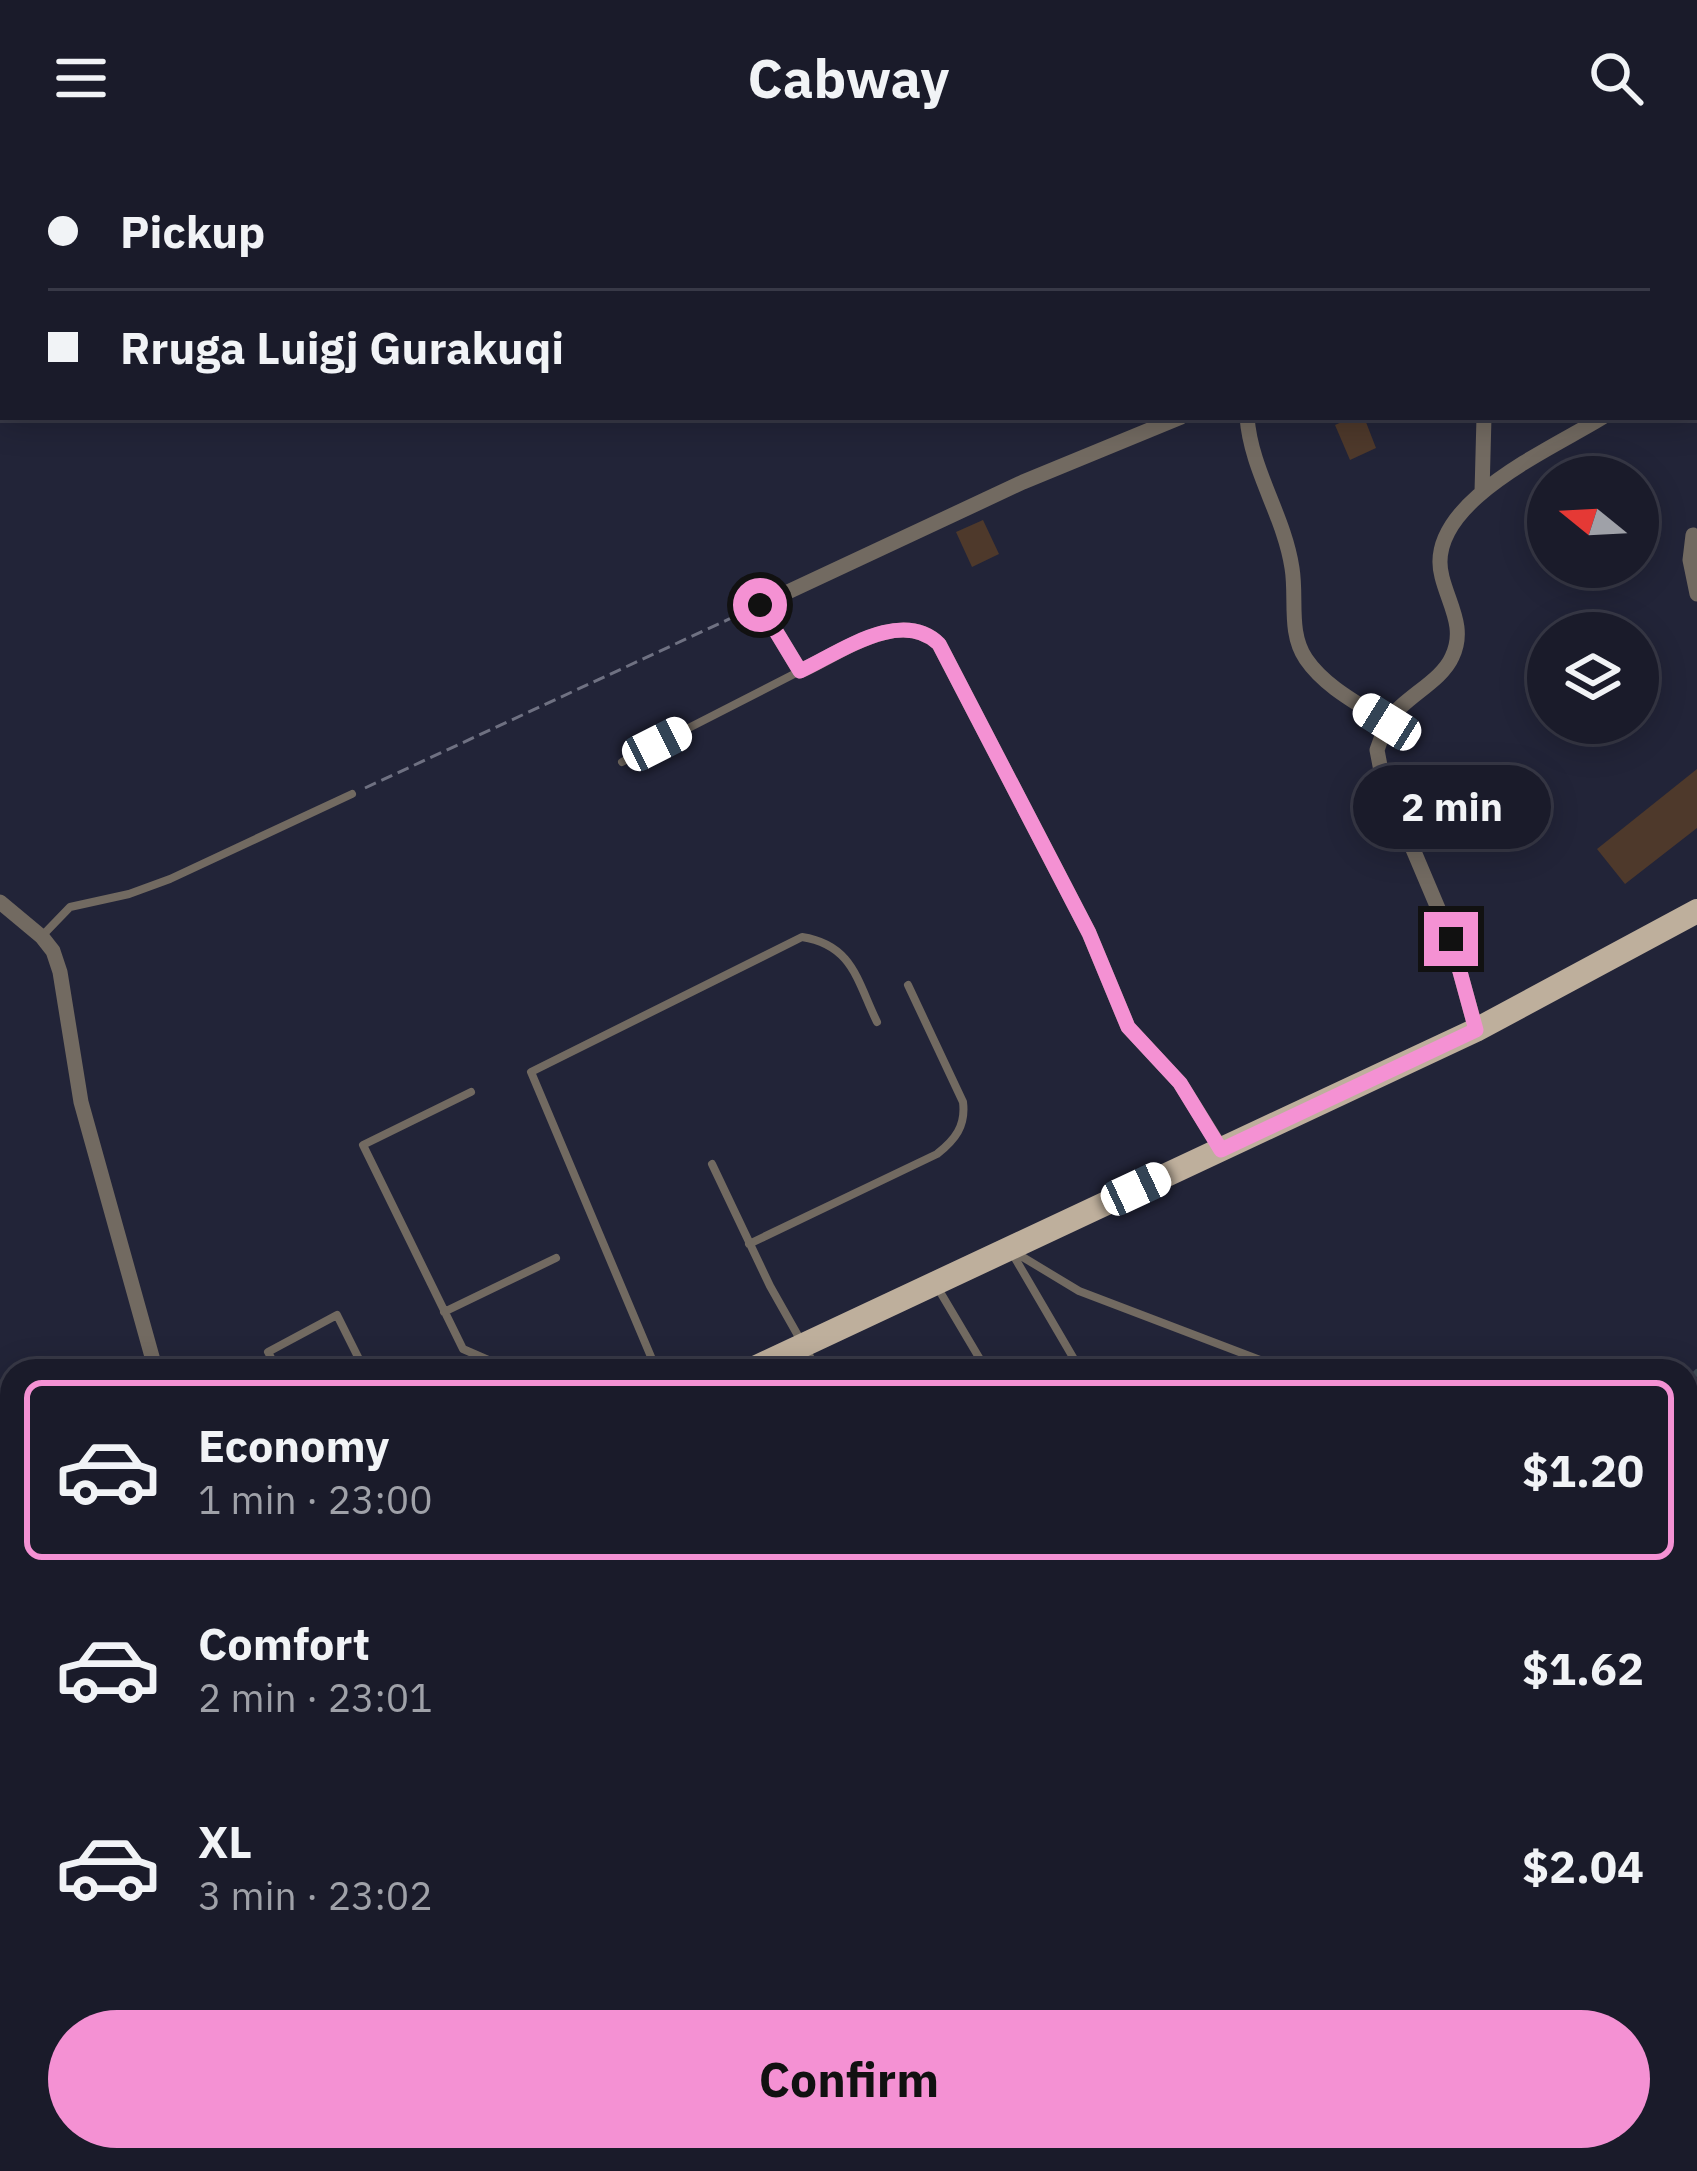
<!DOCTYPE html>
<meta charset="utf-8">
<style>
:root{--surface:#1a1b2a;--page:#272836;--text:#f1f3f6;--muted:#9fa1a8;--line:#383947;--accent:#f491d3}
body{margin:0;font-family:"IBM Plex Sans",sans-serif;background:var(--page);color:var(--text);height:100vh;display:flex;flex-direction:column;font-size:45px;white-space:nowrap}
*{box-sizing:border-box;margin:0}
p{font-size:39px;color:var(--muted)}
.icon{flex:none;width:66px;height:66px;fill:none;stroke:currentColor;stroke-width:2;stroke-linecap:round;stroke-linejoin:round}
.map{position:relative;flex:1;overflow:hidden}
.side{position:absolute;left:0px;top:1203px;width:1698px;height:813px;display:flex;flex-direction:column;background:var(--surface);border-radius:36px 36px 0 0;box-shadow:0 6px 30px #0003,0 0 0 3px var(--line)}
.side>*{flex:none}
.guide{position:absolute;left:0px;top:0px;width:1698px;height:264px;box-shadow:0 6px 30px #0003,0 0 0 3px var(--line);display:grid;align-content:center;height:264px;padding:0 48px;background:var(--surface)}
.needle{width:78px;rotate:288deg}
.controls{position:absolute;left:1527px;top:300px;display:grid;gap:24px}
.controls a{display:grid;place-items:center;width:132px;height:132px;border-radius:50%;background:var(--surface);box-shadow:0 6px 30px #0003,0 0 0 3px var(--line);font-size:60px}
.end{position:absolute;width:54px;height:54px;margin:-27px;border:15px solid #f491d3;background:#111;box-shadow:0 0 0 6px #111}
.from{border-radius:50%}
.bubble{position:absolute;height:84px;border-radius:42px;background:var(--surface);box-shadow:0 6px 30px #0003,0 0 0 3px var(--line);font-size:39px;font-weight:800;line-height:84px;text-align:center}
.car{position:absolute;width:36px;height:72px;margin:-36px -18px;border-radius:15px;box-shadow:0 0 9px 3px #0007;background:linear-gradient(#fff 24%,#345 0 40%,#fff 0 76%,#345 0 86%,#fff 0)}
.guide b{display:flex;align-items:center;gap:42px;height:114px;font-size:45px}
.guide b+b{border-top:3px solid var(--line)}
.guide i{width:30px;height:30px;background:var(--text)}
ul{padding:21px 0 0;list-style:none}
li{display:flex;align-items:center;gap:36px;height:180px;margin:0 24px 18px;padding:0 24px;border:6px solid transparent;border-radius:18px}
li div{flex:1}
li b{display:block;font-size:45px}
li em{font-style:normal;font-weight:800}
li.current{border-color:var(--accent)}
li>.icon{width:108px;height:108px;stroke-width:1.5}
.action{display:flex;gap:24px;margin-top:auto;padding:24px 48px}
.action a{flex:1;height:138px;border-radius:72px;background:var(--accent);color:#111;font-size:48px;font-weight:800;line-height:138px;text-align:center}
header{display:flex;justify-content:space-between;align-items:center;height:156px;padding:0 48px;background:var(--surface);font-size:54px;font-weight:800}
.map>svg:first-child{display:block}
.lines{fill:none;stroke-linecap:round;stroke-linejoin:round}
.stream{stroke:#3e4a53;stroke-width:6}
.building{fill:#4e392b}
.path{stroke:#6f7182;stroke-width:3;stroke-dasharray:12 6;stroke-linecap:butt}
.service{stroke:#726a61;stroke-width:8}
.minor{stroke:#726a61;stroke-width:15}
.primary{stroke:#beaf9c;stroke-width:24}
.route{stroke:#f491d3;stroke-width:15}
</style>
<header><svg class="icon" aria-label="menu" viewBox="0 0 24 24"><path d="M4 6h16M4 12h16M4 18h16"/></svg>Cabway<svg class="icon" aria-label="search" viewBox="0 0 24 24"><circle cx="10" cy="10" r="6"/><path d="M15 15l6 6"/></svg></header>
<div class="map">
<svg width="1697" height="2015" viewBox="0 0 1697 2015">
<rect width="100%" height="100%" fill="#222438"/>
<g class="lines">
<path class="stream" d="M1686 1228 1697 1216
M1236 2015 1241 2004"/>
</g>
<path class="building" d="M1353 261H1364L1376 292 1350 304 1335 269Z
M983 364 999 398 972 411 956 376Z
M1697 613V672L1625 728 1597 693Z"/>
<g class="lines">
<path class="path" d="M365 632 742 457
M1686 1849 1697 1842"/>
<path class="service" d="M622 606 798 516
M42 780 70 751 129 738 170 723 352 638
M471 936 363 989 463 1193 514 1215
M712 1008 770 1130 818 1215
M749 1088 937 998C955 984 966 970 963 946L908 829
M1012 1097 1081 1215
M1016 1097 1079 1135 1289 1215
M936 1129 987 1215
M444 1156 556 1102
M278 1215 268 1196 337 1159 365 1215
M657 1215 531 916 802 781C853 789 857 825 877 866"/>
<path class="minor" d="M1146 0 1147 3
M1501 3 1505 0
M1695 202 1697 200
M1181 261 1023 326 760 449 800 515C840 497 901 451 939 488L1089 777 1128 871 1180 927 1221 993
M1247 261C1251 315 1284 359 1292 412 1297 442 1288 477 1306 503 1325 531 1359 548 1387 566L1377 594 1382 620 1451 783 1476 874
M1482 336 1484 261
M1693 379 1690 404 1697 438
M1387 566C1404 541 1441 526 1452 501 1466 472 1449 449 1442 421 1422 348 1552 293 1603 261
M0 746 42 781 53 795 60 816 81 946 156 1215
M1107 2004 1115 2015
M500 2015 543 2004
M1190 2015 1193 2004
M1599 2015 1613 2004"/>
<path class="primary" d="M748 1215 1476 874 1697 755
M0 1570 12 1564"/>
</g>
<g class="lines">
<path class="route" d="M760 449 800 515C839 497 901 451 939 488L1089 777 1128 871 1180 927 1221 994 1476 874 1451 783"/>
</g>
</svg>
<div class="controls">
<a><svg class="needle" viewBox="-14 -14 28 28"><path d="M0-13l5 13h-10z" fill="#e53935"/><path d="M0 13l5-13h-10z" fill="#9fa1a8"/></svg></a>
<a><svg class="icon" aria-label="layers" viewBox="0 0 24 24"><path d="M12 4l9 5-9 5-9-5zM3 14l9 5 9-5"/></svg></a>
</div>
<i class="end from" style="left:760px;top:449px"></i>
<i class="end" style="left:1451px;top:783px"></i>
<div class="bubble" style="left:1353px;top:609px;width:198px">2 min</div>
<i class="car" style="left:1387px;top:566px;rotate:302deg"></i>
<i class="car" style="left:657px;top:588px;rotate:63deg"></i>
<i class="car" style="left:1136px;top:1033px;rotate:65deg"></i>
<div class="guide">
<b><i class="from"></i>Pickup</b>
<b><i></i>Rruga Luigj Gurakuqi</b>
</div>
<section class="side">
<ul>
<li class="current"><svg class="icon" aria-label="car" viewBox="0 0 24 24"><path d="M5 17H2v-5l4-1 3-4h7l3 4 3 1v5h-3M9 17h6M6 11h13"/><circle cx="7" cy="17" r="2"/><circle cx="17" cy="17" r="2"/></svg><div><b>Economy</b><p>1 min · 23:00</p></div><em>$1.20</em></li>
<li><svg class="icon" aria-label="car" viewBox="0 0 24 24"><path d="M5 17H2v-5l4-1 3-4h7l3 4 3 1v5h-3M9 17h6M6 11h13"/><circle cx="7" cy="17" r="2"/><circle cx="17" cy="17" r="2"/></svg><div><b>Comfort</b><p>2 min · 23:01</p></div><em>$1.62</em></li>
<li><svg class="icon" aria-label="car" viewBox="0 0 24 24"><path d="M5 17H2v-5l4-1 3-4h7l3 4 3 1v5h-3M9 17h6M6 11h13"/><circle cx="7" cy="17" r="2"/><circle cx="17" cy="17" r="2"/></svg><div><b>XL</b><p>3 min · 23:02</p></div><em>$2.04</em></li>
</ul>
<div class="action"><a>Confirm</a></div>
</section>
</div>
